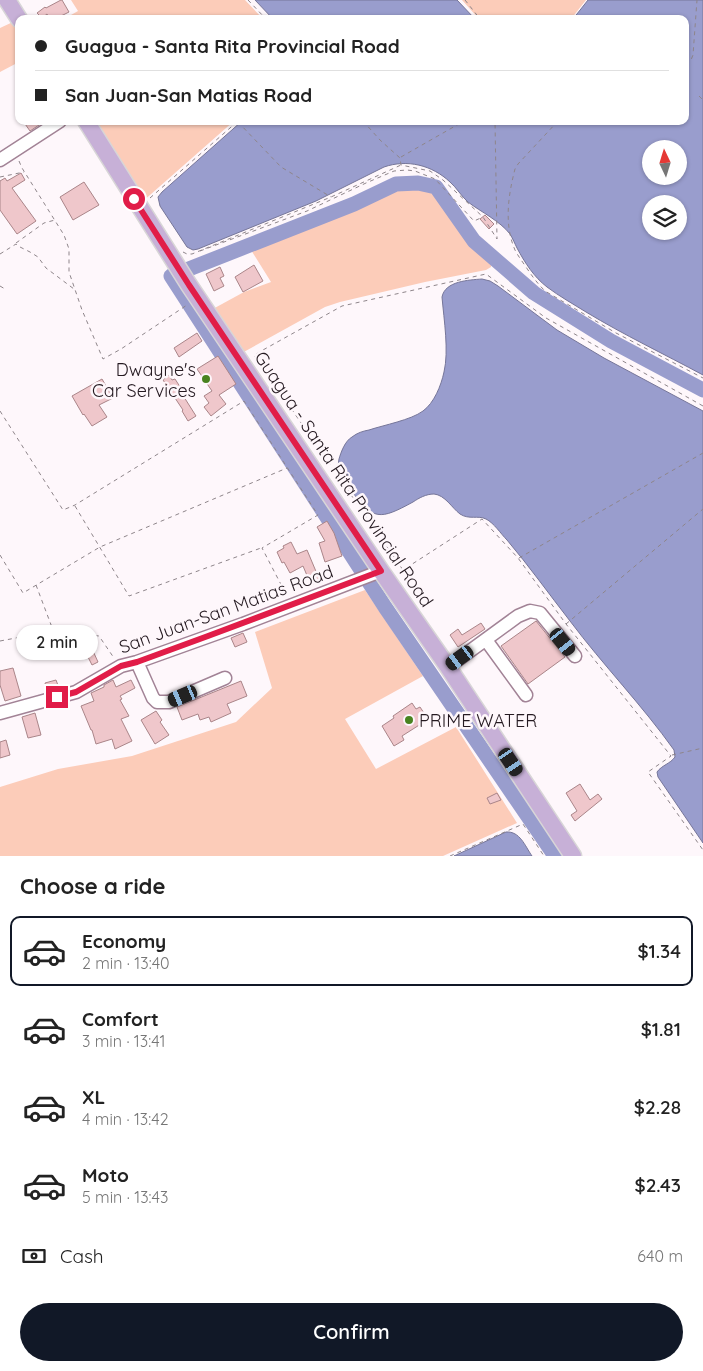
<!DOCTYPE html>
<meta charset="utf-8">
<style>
:root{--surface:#fff;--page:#f2f2f2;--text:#222;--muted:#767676;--line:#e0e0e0;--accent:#111827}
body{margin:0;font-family:Quicksand,sans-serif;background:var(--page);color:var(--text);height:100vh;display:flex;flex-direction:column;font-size:19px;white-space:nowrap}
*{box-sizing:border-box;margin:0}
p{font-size:16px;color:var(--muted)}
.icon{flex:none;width:28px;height:28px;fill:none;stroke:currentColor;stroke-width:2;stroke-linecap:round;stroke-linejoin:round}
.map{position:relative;height:856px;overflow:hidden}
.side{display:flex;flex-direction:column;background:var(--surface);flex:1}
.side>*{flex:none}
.top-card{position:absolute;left:15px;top:15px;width:674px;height:110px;border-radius:10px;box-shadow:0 1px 4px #0004;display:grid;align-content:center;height:110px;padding:0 20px;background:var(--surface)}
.needle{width:32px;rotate:356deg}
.fabs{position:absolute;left:642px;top:140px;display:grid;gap:10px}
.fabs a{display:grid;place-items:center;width:45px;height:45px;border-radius:50%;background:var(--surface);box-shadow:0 1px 4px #0004;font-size:25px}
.end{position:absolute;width:22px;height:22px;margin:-11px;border:6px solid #e11d48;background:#fff;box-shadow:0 0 0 2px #fff}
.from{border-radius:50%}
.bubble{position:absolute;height:35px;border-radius:18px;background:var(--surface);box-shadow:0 1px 4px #0004;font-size:16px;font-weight:600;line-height:35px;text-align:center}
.car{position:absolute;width:15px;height:30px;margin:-15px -8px;border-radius:6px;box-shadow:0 0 4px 1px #0007;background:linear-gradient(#222 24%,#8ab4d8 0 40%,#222 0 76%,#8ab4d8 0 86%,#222 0)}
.top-card b{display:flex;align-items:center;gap:18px;height:48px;font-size:19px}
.top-card b+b{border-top:1px solid var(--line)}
.top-card i{width:12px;height:12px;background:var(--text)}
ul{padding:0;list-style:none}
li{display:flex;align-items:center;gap:15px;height:70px;margin:0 10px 8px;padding:0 10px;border:2px solid transparent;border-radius:10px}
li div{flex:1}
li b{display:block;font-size:19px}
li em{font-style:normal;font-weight:600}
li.selected{border-color:var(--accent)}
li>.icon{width:45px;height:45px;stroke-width:1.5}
h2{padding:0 20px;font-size:22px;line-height:60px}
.pay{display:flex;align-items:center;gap:12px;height:55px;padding:0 20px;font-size:19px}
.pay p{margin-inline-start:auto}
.cta{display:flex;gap:10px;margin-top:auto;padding:10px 20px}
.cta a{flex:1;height:58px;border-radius:30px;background:var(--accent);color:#fff;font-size:20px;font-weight:600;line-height:58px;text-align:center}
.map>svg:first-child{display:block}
.green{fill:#fcccb9}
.water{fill:#999dcd;stroke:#767699;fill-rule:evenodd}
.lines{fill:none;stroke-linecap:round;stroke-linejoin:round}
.river{stroke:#999dcd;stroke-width:15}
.building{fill:#efc7cb;stroke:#aa8589}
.minor-casing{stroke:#a28396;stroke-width:15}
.major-casing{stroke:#d8d6d7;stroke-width:19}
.path{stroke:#8e858a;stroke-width:1;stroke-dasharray:4 4;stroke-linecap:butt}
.minor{stroke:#fff;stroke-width:12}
.major{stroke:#c7b0d7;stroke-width:16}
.route{stroke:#e11d48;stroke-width:6}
.poi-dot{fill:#49831f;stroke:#fef7fb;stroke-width:2}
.labels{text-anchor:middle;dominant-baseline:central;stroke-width:5;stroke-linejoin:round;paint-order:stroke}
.poi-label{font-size:18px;fill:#251a21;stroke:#fef7fb;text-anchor:end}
.street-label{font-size:18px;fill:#251a21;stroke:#fef7fb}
</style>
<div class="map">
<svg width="703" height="856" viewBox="0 0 703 856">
<rect width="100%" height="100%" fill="#fef7fb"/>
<path class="green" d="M71 0H245L263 19H75L71 15 78 11Z
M462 0H586L571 19H528L523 15 478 18Z
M15 21 19 28V62L0 72V28Z
M93 121H234L142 202Z
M417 186 434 190 474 245 491 263V267L486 270 425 282 340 302 325 307 242 353 211 310 244 292 271 282 251 250 340 213 395 188Z
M365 590 423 676 345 719 376 769 456 727 517 823 443 856H0V787L58 769 132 756 236 722 272 688 255 632Z"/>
<path class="water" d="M255 0H457L475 19H273Z
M588 0H703V375C664 354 624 335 586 312 573 304 559 296 547 287 534 277 525 263 517 248 515 244 513 239 510 234 500 221 481 212 468 202 461 196 457 188 450 182 432 165 407 159 384 167L316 201 198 249 193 250 187 247 160 206 158 197 162 192 242 121H685V19H573ZM651 149H679V176H651ZM651 204H679V231H651Z
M482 279 490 281 498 286 557 330 604 358 703 411V843L658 777 657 772C662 765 670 764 675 757L674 750C642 705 603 665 570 621 549 594 529 566 507 540 501 534 494 523 486 519 478 515 469 520 460 514 452 508 445 495 434 494 426 494 419 498 413 502 380 520 373 521 351 490 345 481 336 471 339 459 341 452 345 441 352 437 357 433 363 431 369 430 384 425 411 420 423 411 434 403 441 386 444 372 449 351 444 320 442 297 445 281 469 280 482 279Z
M506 832C520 831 525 846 532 856H454Z"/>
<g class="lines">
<path class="river" d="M555 856 385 607 171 276 354 204 396 184 418 183 436 187 474 241 534 293 611 341 703 390"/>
</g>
<path class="building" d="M61 0H62L69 12 55 19H50L47 14 42 18 37 13 45 7 46 8Z
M23 121H45L30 131Z
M21 173 25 180 12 188 36 221 17 234 0 210V181L5 178 7 181Z
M84 182 99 205 73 220 60 197Z
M485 215 494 224 489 229 480 219Z
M254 265 263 281 243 292 235 277Z
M220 267 224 276 220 278 224 286 214 291 206 274Z
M197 333 202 341 179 357 174 348Z
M218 356 236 384 219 395 226 404 211 416 204 407 209 403 204 396 212 391 197 369Z
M169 375 172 380 175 379 186 396 184 397 196 416 188 421 182 411 183 410 163 380Z
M102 379 113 398 99 405 107 417 92 426 84 414 83 415 72 396Z
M327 521 334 533 342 556 325 562 319 543 325 541 317 527Z
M291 542 297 554 307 550 320 581 311 585 303 566 290 573 284 562 282 563 277 552 284 548 283 546Z
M536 621 565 657 528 684 501 646Z
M481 623 485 629 458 647 450 635 458 629 462 635Z
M243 633 247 642 235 647 231 638Z
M93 651 98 662 92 665 87 655Z
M13 668 21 696 5 701 0 685V671Z
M56 680 59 688 47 692 45 683Z
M113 680 116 687 131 680 135 688 120 696 122 699 120 700 129 716 121 719 132 741 115 749 112 739 96 744 92 730H91L81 706 94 701 91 693 104 687V685Z
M241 681 247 696 227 704 231 713 211 722 209 717 200 720 198 714 182 720 177 707Z
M412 703 416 709 420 707 426 716 422 719 424 722 402 736 404 740 394 746 382 726 394 718 393 716Z
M156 711 162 720 160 722 169 735 155 744 141 720Z
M35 713 41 735 28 738 22 717Z
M6 740 10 755 0 758V742Z
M580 784 590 800 598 794 602 799 575 821 571 815 577 811 566 793Z
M497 793 501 800 490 804 487 798Z"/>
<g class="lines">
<defs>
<path id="minor" d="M0 160 60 121
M486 640 526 695
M137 662 153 698 157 702H169L225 678
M448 667 518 616 530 611 540 613 575 656
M0 713 76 692 121 666 137 662 243 624 381 571"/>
<path id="major" d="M7 0 19 19
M86 121 189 285 381 571 448 667 573 856"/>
</defs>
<use href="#minor" class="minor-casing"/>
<use href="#major" class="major-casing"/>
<path class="path" d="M248 0 266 19
M465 0 480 19
M685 62H689L691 60 693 55 697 0
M699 96 703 100
M363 121 380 140 400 158 401 165 430 171 443 180 483 217 497 239 495 121
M558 121 518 164 515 169C508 196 504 225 515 250 518 256 522 261 526 267 532 276 537 283 545 291L616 333 703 378
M238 122 281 167 331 197
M401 157 464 121
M19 161 22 168 64 235 69 249V272L82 310 103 359 121 349 187 305
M0 177 24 172
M150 198 238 121
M16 243 44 223 55 220
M200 251 307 211 366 183 394 171 407 170 415 171 435 179 474 221 483 217
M183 252 187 254H192L331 197 401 165
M0 254 16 244 18 246 30 252 38 257 46 268 74 289
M0 286 5 289
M703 406 546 318 486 274 342 306 254 355 403 570 482 519 518 558 566 624 671 756 648 772 703 850
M0 411 63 510 75 505 244 401 318 515 262 548 287 596
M75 506 129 596 261 548
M0 555 23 593 100 547 287 468
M519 558 703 453
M36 585 53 630
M566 624 703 509
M0 641 53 631 99 636 114 658
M672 755 703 748
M450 856 523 824 544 856"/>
<use href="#minor" class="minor"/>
<use href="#major" class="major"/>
</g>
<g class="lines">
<path class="route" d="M57 697 76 692 121 666 137 662 208 636 381 571 189 285 134 199"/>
</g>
<g class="poi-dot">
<circle cx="206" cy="379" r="5"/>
<circle cx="409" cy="720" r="5"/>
</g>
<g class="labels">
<g class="poi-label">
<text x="196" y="369">Dwayne's<tspan x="196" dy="21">Car Services</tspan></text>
<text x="419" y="720" text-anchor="start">PRIME WATER</text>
</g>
<g class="street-label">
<text transform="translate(344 479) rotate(56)">Guagua - Santa Rita Provincial Road</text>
<text transform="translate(226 609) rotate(-20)">San Juan-San Matias Road</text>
</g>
</g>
</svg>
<div class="fabs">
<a><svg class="needle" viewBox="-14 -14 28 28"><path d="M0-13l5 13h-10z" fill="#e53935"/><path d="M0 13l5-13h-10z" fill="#767676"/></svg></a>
<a><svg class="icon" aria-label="layers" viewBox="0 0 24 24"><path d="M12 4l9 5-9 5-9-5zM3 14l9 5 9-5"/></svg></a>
</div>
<i class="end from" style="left:134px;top:199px"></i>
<i class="end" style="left:57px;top:697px"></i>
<div class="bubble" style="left:16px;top:625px;width:82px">2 min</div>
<i class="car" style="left:563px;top:642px;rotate:141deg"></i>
<i class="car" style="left:460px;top:658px;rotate:234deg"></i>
<i class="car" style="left:183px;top:696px;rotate:247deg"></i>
<i class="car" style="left:511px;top:762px;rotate:146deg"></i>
<div class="top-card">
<b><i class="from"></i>Guagua - Santa Rita Provincial Road</b>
<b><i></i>San Juan-San Matias Road</b>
</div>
</div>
<section class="side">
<h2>Choose a ride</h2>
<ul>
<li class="selected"><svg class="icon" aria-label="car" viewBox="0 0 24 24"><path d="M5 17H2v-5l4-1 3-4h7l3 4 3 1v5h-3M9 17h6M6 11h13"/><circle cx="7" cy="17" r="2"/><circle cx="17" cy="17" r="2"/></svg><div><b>Economy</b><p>2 min · 13:40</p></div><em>$1.34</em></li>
<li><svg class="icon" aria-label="car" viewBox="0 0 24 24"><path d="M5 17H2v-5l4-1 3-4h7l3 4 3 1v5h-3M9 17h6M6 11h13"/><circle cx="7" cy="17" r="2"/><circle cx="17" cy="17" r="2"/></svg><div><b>Comfort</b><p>3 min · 13:41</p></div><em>$1.81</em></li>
<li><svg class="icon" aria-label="car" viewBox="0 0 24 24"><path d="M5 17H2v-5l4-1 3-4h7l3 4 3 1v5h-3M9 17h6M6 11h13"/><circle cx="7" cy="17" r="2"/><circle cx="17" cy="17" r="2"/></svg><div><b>XL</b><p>4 min · 13:42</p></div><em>$2.28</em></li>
<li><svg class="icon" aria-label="car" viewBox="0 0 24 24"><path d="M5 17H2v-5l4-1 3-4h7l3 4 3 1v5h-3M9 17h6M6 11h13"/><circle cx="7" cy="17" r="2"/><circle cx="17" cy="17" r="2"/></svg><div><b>Moto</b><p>5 min · 13:43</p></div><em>$2.43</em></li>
</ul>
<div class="pay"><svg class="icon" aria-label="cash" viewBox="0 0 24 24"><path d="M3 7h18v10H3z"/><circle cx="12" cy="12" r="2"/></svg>Cash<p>640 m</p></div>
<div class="cta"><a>Confirm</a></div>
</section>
